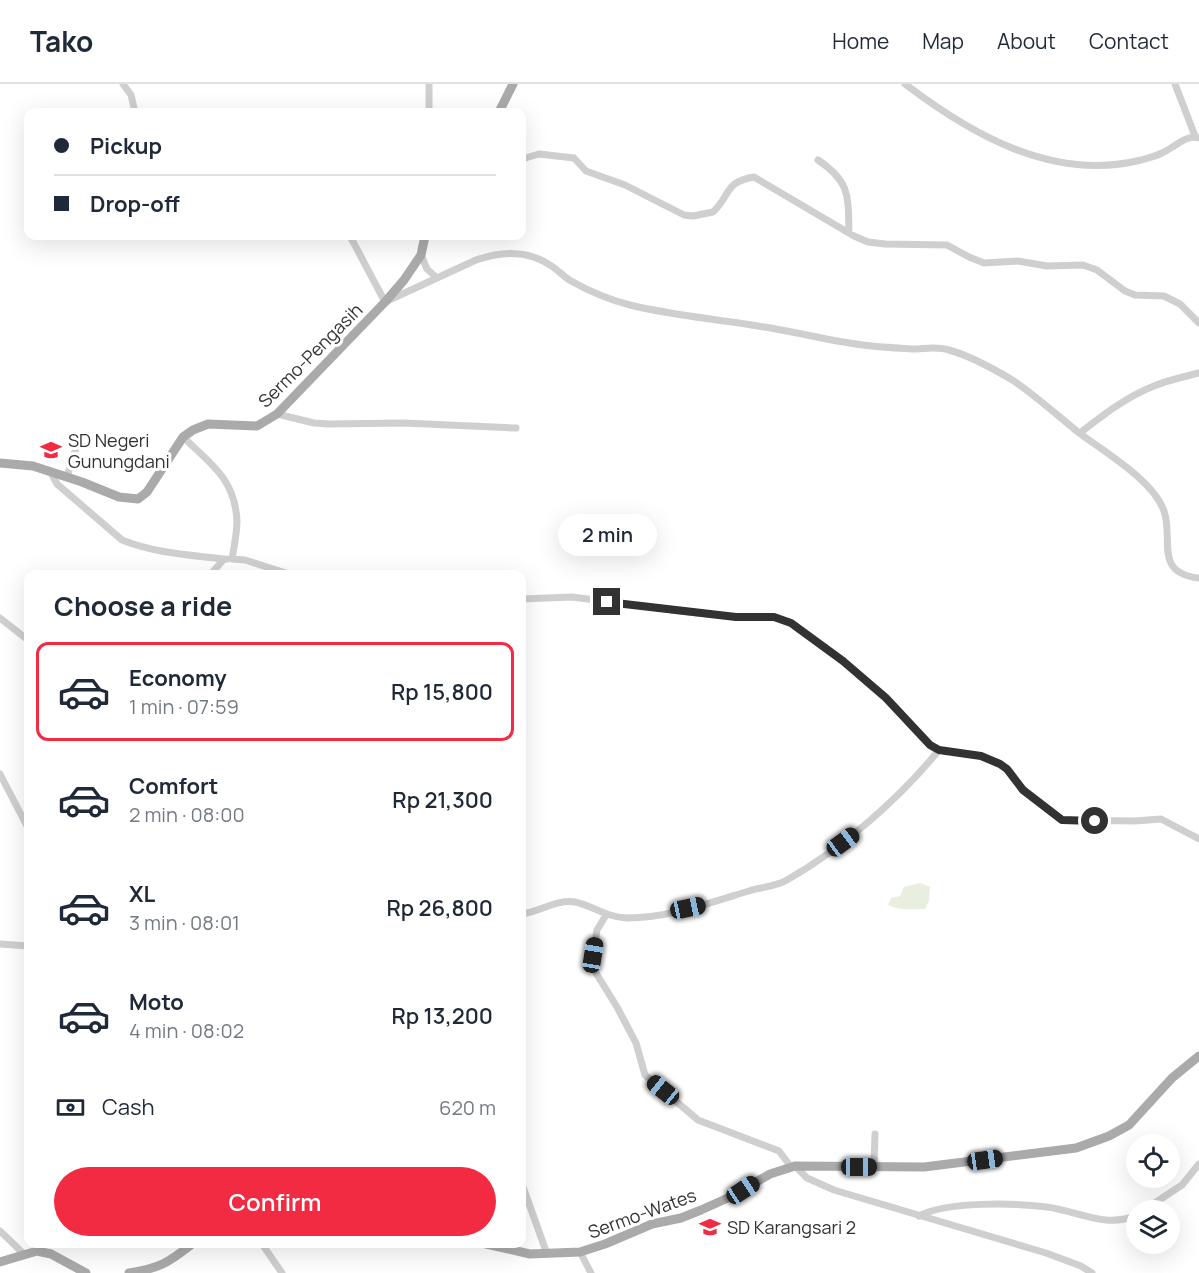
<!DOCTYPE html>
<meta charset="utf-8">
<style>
:root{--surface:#fff;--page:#f6f6f7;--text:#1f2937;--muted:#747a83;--line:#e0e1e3;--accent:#f22b43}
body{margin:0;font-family:Manrope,sans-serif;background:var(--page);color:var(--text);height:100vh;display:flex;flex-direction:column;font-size:22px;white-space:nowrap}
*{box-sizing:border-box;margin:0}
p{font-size:20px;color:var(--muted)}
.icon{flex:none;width:33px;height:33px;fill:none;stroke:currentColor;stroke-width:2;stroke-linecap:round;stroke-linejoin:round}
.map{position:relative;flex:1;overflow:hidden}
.details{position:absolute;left:24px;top:486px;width:502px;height:678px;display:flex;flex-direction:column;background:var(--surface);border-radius:12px;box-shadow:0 6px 24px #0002}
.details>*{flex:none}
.guide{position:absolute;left:24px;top:24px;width:502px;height:132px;border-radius:12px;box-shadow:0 6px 24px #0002;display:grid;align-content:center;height:132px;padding:0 30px;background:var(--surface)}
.buttons{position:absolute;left:1126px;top:1050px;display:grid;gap:12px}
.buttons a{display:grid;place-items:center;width:54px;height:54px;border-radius:50%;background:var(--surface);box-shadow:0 6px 24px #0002;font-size:30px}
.end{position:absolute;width:27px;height:27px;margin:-14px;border:8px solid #323232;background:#fff;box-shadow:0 0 0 3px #fff}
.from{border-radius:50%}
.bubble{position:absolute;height:42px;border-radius:21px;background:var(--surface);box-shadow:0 6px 24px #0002;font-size:20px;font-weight:600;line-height:42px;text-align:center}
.car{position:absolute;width:18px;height:36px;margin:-18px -9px;border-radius:8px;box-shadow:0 0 4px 2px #0007;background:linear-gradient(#222 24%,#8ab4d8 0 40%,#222 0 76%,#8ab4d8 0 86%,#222 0)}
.guide b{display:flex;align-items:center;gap:21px;height:57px;font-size:22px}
.guide b+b{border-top:2px solid var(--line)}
.guide i{width:15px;height:15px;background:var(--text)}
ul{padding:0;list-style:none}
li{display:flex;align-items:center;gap:18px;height:99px;margin:0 12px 9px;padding:0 18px;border:3px solid transparent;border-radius:12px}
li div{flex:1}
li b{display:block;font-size:22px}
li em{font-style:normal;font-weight:600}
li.active{border-color:var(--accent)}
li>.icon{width:54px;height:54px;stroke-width:1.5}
h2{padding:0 30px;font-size:27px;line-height:72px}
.pay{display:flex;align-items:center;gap:15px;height:66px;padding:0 30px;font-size:22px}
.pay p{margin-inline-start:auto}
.button{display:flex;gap:12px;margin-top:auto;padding:12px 30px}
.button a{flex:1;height:69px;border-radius:36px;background:var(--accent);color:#fff;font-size:24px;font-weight:600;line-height:69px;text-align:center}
header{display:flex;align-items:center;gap:36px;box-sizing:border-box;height:84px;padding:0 30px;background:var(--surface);border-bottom:2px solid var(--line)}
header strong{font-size:28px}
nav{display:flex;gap:33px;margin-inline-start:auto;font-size:21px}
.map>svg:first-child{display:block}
.green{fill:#e9efdf}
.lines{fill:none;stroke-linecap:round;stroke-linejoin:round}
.minor{stroke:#cfcfcf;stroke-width:7}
.major{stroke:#aaa;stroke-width:9}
.route{stroke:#323232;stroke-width:8}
.labels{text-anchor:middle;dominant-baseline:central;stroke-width:6;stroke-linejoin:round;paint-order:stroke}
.street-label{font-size:18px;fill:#323232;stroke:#fff}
.poi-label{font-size:18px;fill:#323232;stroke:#fff;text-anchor:start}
</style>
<header>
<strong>Tako</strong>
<nav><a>Home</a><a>Map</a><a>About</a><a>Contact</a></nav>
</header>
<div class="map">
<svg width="1199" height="1189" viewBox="0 0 1199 1189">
<rect width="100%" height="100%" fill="#fff"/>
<path class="green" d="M920 799 930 803 929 817 925 825C912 825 900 827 888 821L891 814 900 812 904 803Z"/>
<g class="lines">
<path class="minor" d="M123 0 131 11 135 28
M429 0V28
M905 0C972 51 1054 98 1141 76 1148 74 1156 72 1162 69 1174 64 1186 50 1199 54
M1175 0 1195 52
M522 75 539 70 574 74 586 87 625 101 684 131 693 132 713 128C731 111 724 98 754 93L854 152 868 158 885 160 947 161 969 173 984 179 1018 177 1047 182 1083 181 1097 186 1125 207 1135 211 1164 212 1180 220 1199 239
M818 76C851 98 848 113 849 149
M350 152 385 218 476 176C502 167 530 166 553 183 560 188 564 193 571 197 589 207 610 216 630 221 674 232 720 235 764 243 797 248 830 257 863 261 879 263 896 264 912 265 924 265 937 262 949 266 971 272 994 285 1014 297 1036 312 1057 331 1078 348 1104 368 1153 396 1164 427 1174 455 1153 489 1199 494
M421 171 427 185 437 194
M277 330 314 339 329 340 404 339 516 344
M1080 349C1103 331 1126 313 1154 302 1168 296 1184 293 1199 289
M183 353C211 380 235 395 237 437 237 449 234 463 232 475L245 476 289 490
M50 387 57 400 122 456C154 469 190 471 224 475
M67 393 77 361
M211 490 224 475H227
M522 515 572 513 688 528 736 533H774L791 539 843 577 886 613 930 661 939 666 981 672 1000 680 1007 685 1023 706 1062 736 1135 737 1161 735 1199 755
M0 534 28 556
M0 690 28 744
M522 830C539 828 557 815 575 818 594 822 605 833 627 834 670 834 712 818 752 806 763 803 777 802 787 796 843 764 899 715 939 666
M606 831 597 846 593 871 596 889 617 923 636 959 645 991 698 1036 779 1067 791 1083
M0 860 28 862
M795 1082 807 1094 834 1106 1046 1169 1081 1182 1092 1189
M874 1083 875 1050
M522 1100 547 1170
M1144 1126 1182 1101 1199 1080
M919 1132C947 1117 1015 1119 1047 1123 1078 1127 1106 1145 1137 1131
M0 1147 25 1171
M262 1160 282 1189
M580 1168 591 1189"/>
<path class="major" d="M499 28 513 0
M0 379 33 382 82 398 119 413 138 415 147 408 183 353 193 346 208 340 257 342 277 330 385 218 404 196 421 171 425 152
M486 1160 530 1170 580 1168 605 1160 652 1140 681 1134 701 1126 730 1113 770 1090 795 1082 924 1083 1076 1064 1109 1052 1129 1041 1172 994 1199 972
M0 1178 37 1167 51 1170 86 1189
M129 1189C160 1184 168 1179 192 1160"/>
</g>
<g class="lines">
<path class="route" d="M607 518 736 533H774L791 539 843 577 886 614 930 661 939 666 981 672 1000 680 1007 685 1023 706 1062 736 1095 737"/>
</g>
<defs>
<symbol id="school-bare" viewBox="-9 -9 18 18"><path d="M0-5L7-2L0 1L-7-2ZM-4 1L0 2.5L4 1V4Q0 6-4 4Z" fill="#f22b43" stroke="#fff" stroke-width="2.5" paint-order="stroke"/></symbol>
</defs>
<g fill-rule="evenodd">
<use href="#school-bare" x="36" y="351" width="30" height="30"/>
<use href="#school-bare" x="695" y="1128" width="30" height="30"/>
</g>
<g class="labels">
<g class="street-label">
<text transform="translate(310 271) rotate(-45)">Sermo-Pengasih</text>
<text transform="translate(642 1129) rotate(-20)">Sermo-Wates</text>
</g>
<g class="poi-label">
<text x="68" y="356">SD Negeri<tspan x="68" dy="21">Gunungdani</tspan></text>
<text x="727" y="1143">SD Karangsari 2</text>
</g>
</g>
</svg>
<div class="buttons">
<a><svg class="icon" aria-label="locate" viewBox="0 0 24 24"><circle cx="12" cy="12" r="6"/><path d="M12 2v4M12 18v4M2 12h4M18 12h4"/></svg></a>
<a><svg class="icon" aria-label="layers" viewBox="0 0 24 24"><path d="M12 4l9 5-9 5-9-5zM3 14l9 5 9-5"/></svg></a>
</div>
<i class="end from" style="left:1095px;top:737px"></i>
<i class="end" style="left:607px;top:518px"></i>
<div class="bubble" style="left:558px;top:430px;width:99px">2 min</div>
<i class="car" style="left:843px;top:758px;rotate:54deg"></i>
<i class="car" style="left:688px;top:824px;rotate:78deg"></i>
<i class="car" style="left:593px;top:871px;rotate:9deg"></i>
<i class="car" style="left:663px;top:1006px;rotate:309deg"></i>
<i class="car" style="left:985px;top:1076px;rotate:82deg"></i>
<i class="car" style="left:859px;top:1083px;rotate:90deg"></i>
<i class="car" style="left:743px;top:1106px;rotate:57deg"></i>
<div class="guide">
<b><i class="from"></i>Pickup</b>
<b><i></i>Drop-off</b>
</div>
<section class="details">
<h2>Choose a ride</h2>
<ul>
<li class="active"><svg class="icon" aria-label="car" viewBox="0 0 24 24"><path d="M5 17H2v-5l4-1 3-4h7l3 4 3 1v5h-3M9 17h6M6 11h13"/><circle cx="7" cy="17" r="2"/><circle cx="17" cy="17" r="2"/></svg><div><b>Economy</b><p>1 min · 07:59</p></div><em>Rp 15,800</em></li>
<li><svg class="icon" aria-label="car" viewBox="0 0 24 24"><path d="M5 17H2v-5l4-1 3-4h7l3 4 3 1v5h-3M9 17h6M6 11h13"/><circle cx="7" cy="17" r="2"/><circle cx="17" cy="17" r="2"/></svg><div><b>Comfort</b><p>2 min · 08:00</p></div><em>Rp 21,300</em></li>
<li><svg class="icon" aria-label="car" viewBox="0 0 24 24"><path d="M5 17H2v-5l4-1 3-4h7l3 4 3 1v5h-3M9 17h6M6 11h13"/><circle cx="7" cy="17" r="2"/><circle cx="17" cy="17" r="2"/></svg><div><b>XL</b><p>3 min · 08:01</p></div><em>Rp 26,800</em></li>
<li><svg class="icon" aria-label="car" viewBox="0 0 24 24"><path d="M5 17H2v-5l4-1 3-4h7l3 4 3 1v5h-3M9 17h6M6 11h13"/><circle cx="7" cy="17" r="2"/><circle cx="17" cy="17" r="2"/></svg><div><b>Moto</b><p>4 min · 08:02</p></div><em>Rp 13,200</em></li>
</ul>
<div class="pay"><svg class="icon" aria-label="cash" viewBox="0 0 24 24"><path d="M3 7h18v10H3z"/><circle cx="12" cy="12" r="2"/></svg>Cash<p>620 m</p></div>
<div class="button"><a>Confirm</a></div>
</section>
</div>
